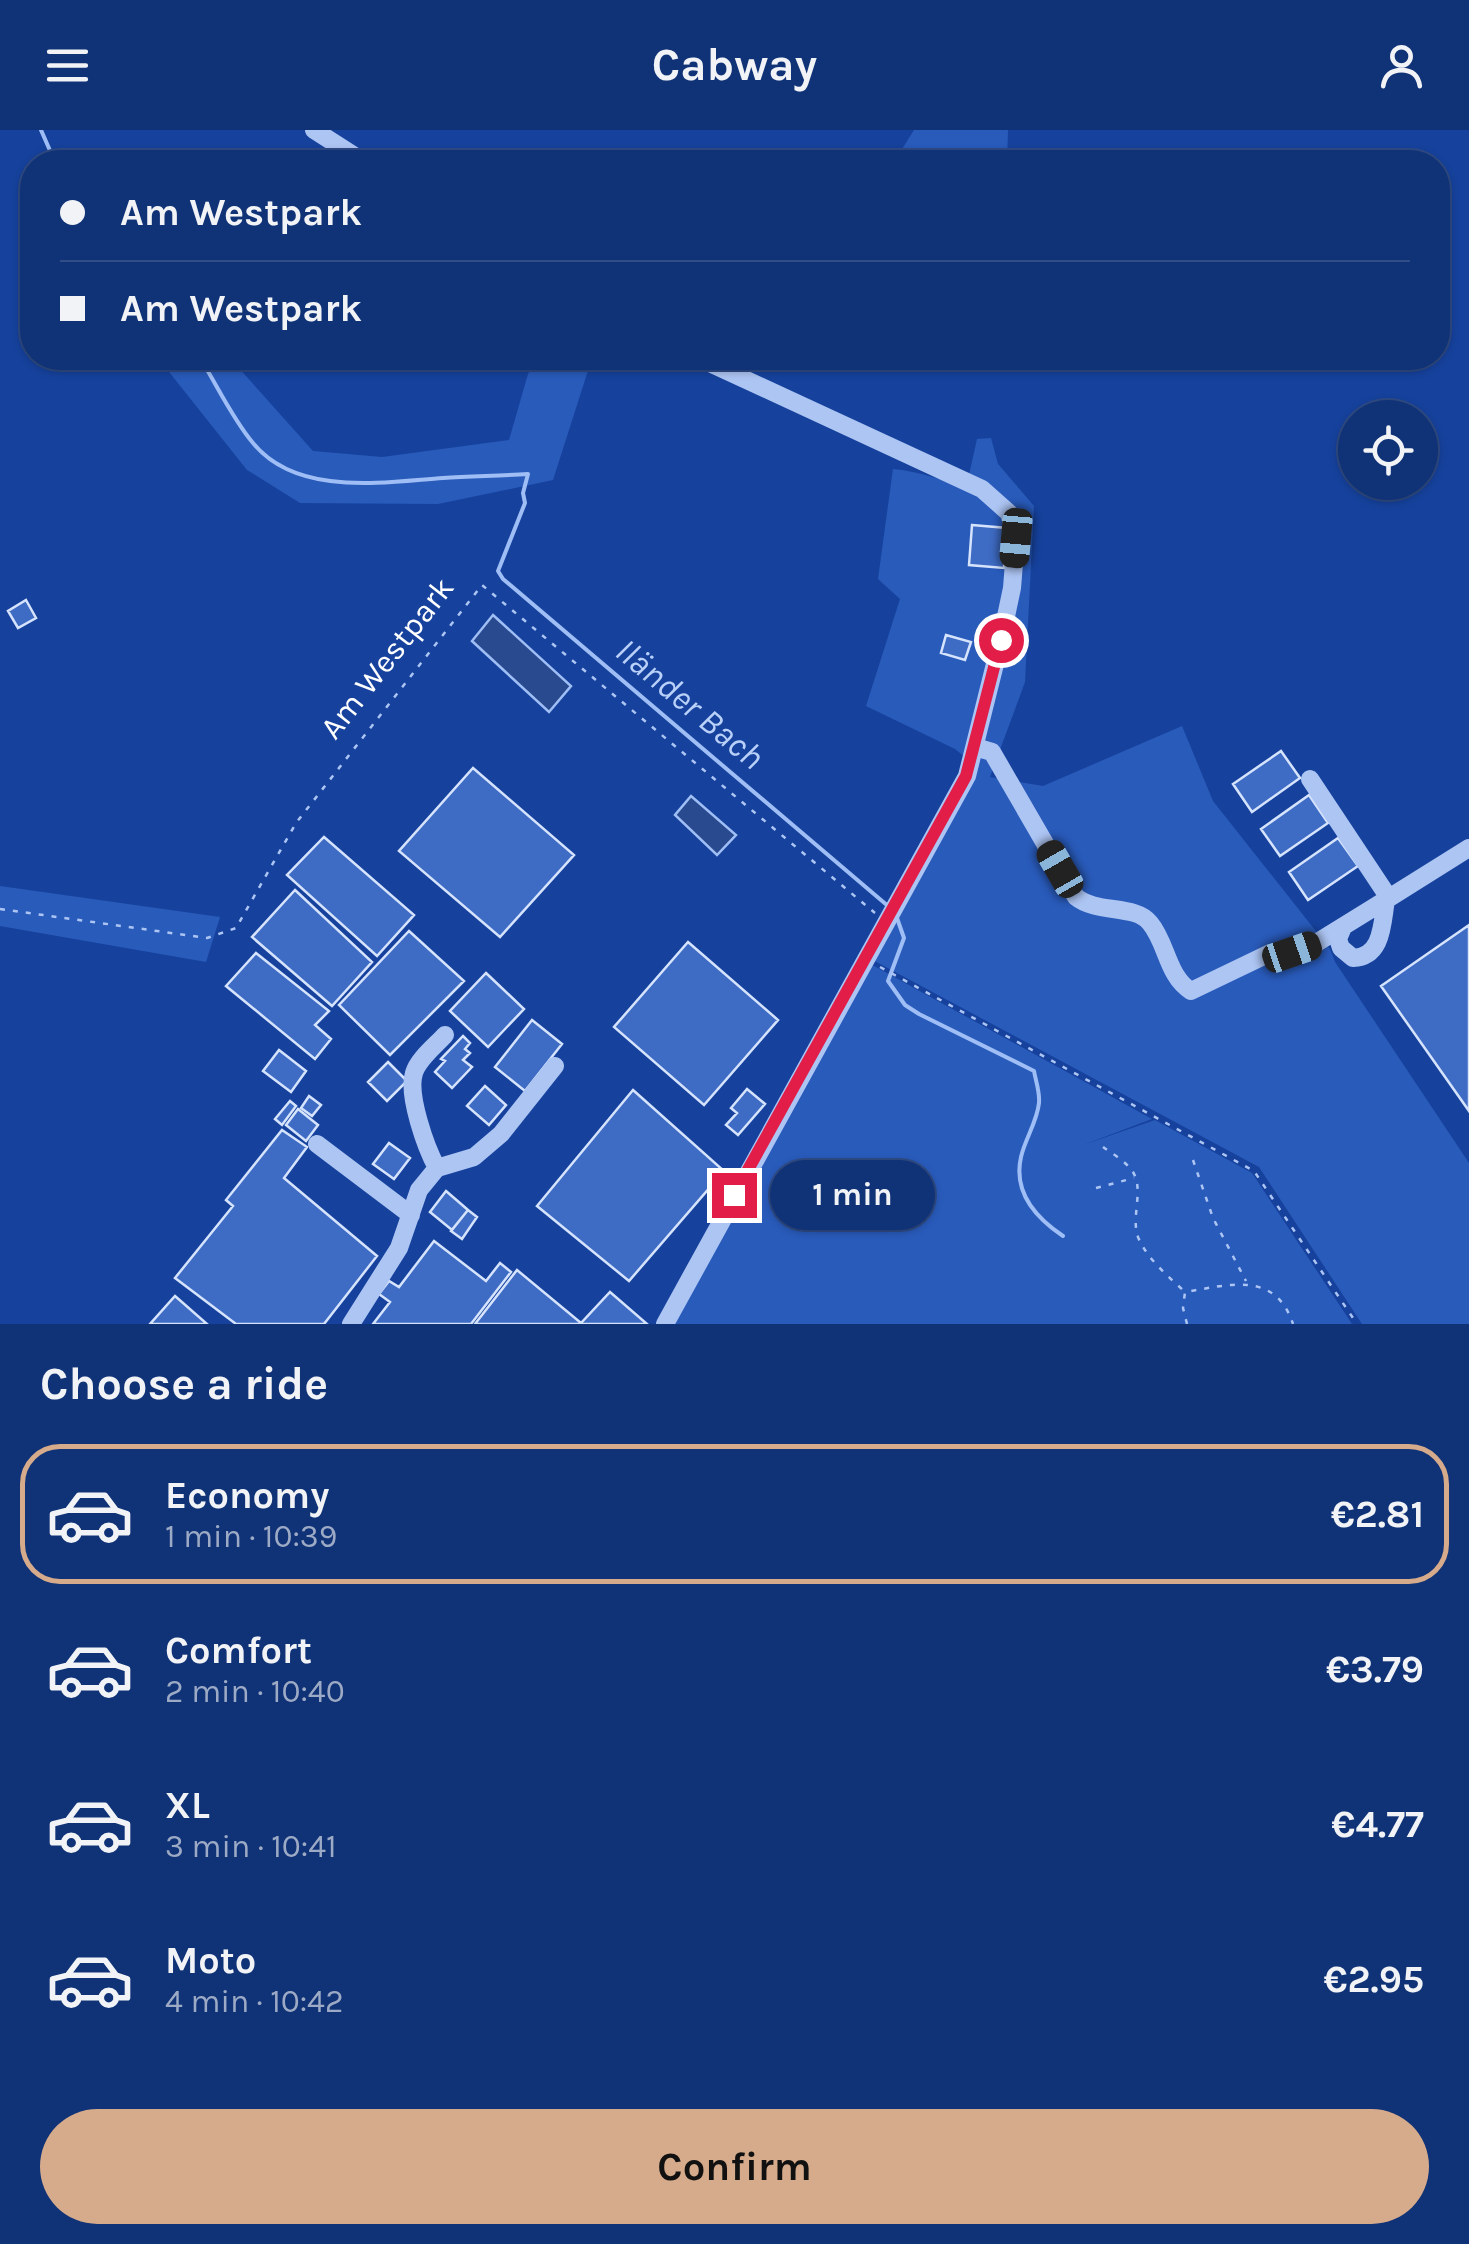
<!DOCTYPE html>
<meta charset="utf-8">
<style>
:root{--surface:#103276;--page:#1e3e7e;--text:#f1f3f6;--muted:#9caac5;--line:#304d88;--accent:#d6ab8b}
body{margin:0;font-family:Karla,sans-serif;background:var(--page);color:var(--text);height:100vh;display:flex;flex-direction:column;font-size:38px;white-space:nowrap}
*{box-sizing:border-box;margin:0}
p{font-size:32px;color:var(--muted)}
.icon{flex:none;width:55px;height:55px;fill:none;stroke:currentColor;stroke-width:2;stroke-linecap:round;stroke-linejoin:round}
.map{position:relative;height:1194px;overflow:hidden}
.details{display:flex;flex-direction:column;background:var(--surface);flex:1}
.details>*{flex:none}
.guide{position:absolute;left:20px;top:20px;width:1430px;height:220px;border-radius:40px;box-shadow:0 2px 8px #0004,0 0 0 2px var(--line);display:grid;align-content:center;height:220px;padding:0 40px;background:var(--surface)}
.tools{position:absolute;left:1338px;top:270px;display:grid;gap:20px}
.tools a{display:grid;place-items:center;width:100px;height:100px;border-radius:50%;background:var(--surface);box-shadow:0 2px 8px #0004,0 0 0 2px var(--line);font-size:50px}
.end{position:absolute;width:45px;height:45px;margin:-22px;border:12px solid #e11d48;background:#fff;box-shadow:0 0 0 5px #fff}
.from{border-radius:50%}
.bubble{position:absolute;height:70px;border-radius:35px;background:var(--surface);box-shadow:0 2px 8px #0004,0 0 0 2px var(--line);font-size:32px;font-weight:700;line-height:70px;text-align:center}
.car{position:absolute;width:30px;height:60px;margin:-30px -15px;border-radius:12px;box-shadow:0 0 8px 2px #0007;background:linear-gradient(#222 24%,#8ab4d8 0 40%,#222 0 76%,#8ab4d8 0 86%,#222 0)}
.guide b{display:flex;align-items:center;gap:35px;height:95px;font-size:38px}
.guide b+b{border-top:2px solid var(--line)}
.guide i{width:25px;height:25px;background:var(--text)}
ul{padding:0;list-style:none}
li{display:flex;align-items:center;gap:30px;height:140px;margin:0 20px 15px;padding:0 20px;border:5px solid transparent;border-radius:40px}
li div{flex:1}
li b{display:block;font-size:38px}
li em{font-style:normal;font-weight:700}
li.current{border-color:var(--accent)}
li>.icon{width:90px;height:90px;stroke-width:1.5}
h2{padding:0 40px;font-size:45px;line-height:120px}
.button{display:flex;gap:20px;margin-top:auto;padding:20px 40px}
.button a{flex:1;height:115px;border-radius:60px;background:var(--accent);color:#111;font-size:40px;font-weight:700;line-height:115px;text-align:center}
header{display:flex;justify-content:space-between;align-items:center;height:130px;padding:0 40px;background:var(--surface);font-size:45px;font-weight:700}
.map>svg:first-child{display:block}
.green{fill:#295bbb}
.water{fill:#294a8e;stroke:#9fbef5;stroke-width:2.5}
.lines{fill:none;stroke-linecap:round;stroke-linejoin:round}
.stream{stroke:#9fbef5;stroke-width:4}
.building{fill:#3e6bc3;stroke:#d5e3fd;stroke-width:2.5}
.path{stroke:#adc5f3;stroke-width:2.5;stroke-dasharray:5 8;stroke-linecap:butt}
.minor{stroke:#adc5f3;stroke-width:18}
.route{stroke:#e11d48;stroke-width:12}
.labels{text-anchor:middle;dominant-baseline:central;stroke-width:10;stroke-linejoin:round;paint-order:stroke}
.street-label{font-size:32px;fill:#fff;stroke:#16429d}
.water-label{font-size:35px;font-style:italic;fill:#b9d0f9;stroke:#16429d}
</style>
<header><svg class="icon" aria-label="menu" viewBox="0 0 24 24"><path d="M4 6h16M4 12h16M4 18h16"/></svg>Cabway<svg class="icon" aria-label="person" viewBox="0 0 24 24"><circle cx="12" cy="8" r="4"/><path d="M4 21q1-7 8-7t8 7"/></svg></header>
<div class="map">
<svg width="1469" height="1194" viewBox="0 0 1469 1194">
<rect width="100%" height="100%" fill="#16429d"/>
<path class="green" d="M914 0H1008L1007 32H894Z
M158 228H230L313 321 382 327 509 310 528 244 537 228H592L553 350 438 374 300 373 247 340Z
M991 308 998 334 1034 376 1025 552 990 647 1043 656 1182 596 1213 671 1330 819 1335 832 1469 1033V1194H1362L1259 1037 869 828 971 632 955 619 866 576 900 469 878 449 893 339C921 341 941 352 967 354L977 309Z
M0 756 220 787 206 832 0 796Z
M867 832 1152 989 1083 1015 1155 990 1252 1043 1352 1194H665Z"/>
<path class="water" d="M493 485 571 556 549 582 472 511Z
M691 666 736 705 717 725 675 685Z"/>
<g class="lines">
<path class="stream" d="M41 0 55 32
M200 228C217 255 232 288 253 313 297 367 384 352 443 348 471 346 500 346 528 344L523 363 525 373 498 441 503 449 888 776
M897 788 904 808 888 851 905 875 919 884 1034 941C1036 952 1040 962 1039 973 1037 992 1025 1009 1021 1027 1013 1062 1036 1088 1063 1106"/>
</g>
<path class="building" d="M972 395 1007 398 1004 438 969 435Z
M26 470 36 488 18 498 8 481Z
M946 505 971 512 965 530 941 523Z
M1281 621 1300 648 1252 682 1233 654Z
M473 638 574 725 500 807 399 721Z
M1309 665 1328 693 1280 726 1261 699Z
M324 707 414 785 377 826 287 745Z
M1338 708 1358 736 1308 770 1289 742Z
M295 760 372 832 332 876 252 807Z
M1469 795V981L1381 856Z
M409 801 464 851 390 925 339 875Z
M688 812 778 890 704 975 614 897Z
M256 823 329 881 315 895 331 909 315 929 226 856Z
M486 843 524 879 488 917 450 881Z
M532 890 562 914 525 961 495 937Z
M463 906 470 913 465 919 470 923 463 930 472 937 452 958 435 942 445 931 441 929Z
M279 920 306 941 291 962 263 941Z
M388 932 407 951 387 971 368 952Z
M485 956 506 975 489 995 467 976Z
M747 959 765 974 738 1005 726 995 737 983 731 978Z
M633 960 724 1041 629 1151 537 1076Z
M309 966 321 975 312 986 301 978Z
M290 971 296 976 282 995 275 989Z
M298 979 318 995 306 1011 286 995Z
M282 1000 307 1017 284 1048 377 1126 324 1194H236L175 1148 233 1076 226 1070Z
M389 1013 410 1028 394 1049 373 1034Z
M446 1061 468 1080 452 1100 430 1082Z
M468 1080 477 1087 462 1109 451 1101Z
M434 1111 486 1151 500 1133 511 1142 471 1194H373L390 1172 379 1164 389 1151 399 1157Z
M517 1140 581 1193 610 1162 647 1194H475Z
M175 1166 207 1194H150Z"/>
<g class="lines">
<path class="path" d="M0 779 207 808 236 798 296 693 482 455 875 783
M880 837 1254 1041 1357 1194
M1103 1017C1111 1023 1122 1029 1129 1037 1147 1055 1130 1085 1138 1107 1147 1129 1168 1146 1185 1162
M1193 1030 1213 1088 1246 1151
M1096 1058 1134 1048
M1187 1194 1183 1178 1185 1162C1229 1155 1275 1140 1293 1194"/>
<path class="minor" d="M314 0 364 32
M975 617 992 622 1076 767C1097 784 1135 774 1150 793 1167 813 1167 846 1191 861L1270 823H1293L1313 815 1389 768
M1310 649 1389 768 1469 718
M1343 797 1338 809 1341 818 1353 828C1383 827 1382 793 1386 770
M317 1014 411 1085
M437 1038C426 1018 407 965 414 943 418 929 435 916 445 905
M351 1194 399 1118 419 1060 437 1038 474 1027 501 1004 555 936
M665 1194 967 646 1001 510 1012 458 1016 408 1009 383 982 359 699 228"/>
</g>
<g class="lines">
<path class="route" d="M734 1065 966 646 1001 510"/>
</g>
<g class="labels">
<g class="street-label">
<text transform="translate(387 528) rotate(-52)">Am Westpark</text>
</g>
<g class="water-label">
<text transform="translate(690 574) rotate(40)">Iländer Bach</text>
</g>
</g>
</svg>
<div class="tools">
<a><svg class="icon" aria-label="locate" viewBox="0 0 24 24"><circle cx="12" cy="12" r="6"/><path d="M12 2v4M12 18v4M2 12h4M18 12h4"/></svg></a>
</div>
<i class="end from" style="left:1001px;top:510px"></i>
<i class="end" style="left:734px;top:1065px"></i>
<div class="bubble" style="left:770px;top:1030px;width:165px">1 min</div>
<i class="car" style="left:1016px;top:408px;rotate:185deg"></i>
<i class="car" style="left:1060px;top:739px;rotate:330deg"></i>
<i class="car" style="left:1292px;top:822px;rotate:71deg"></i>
<div class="guide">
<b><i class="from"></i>Am Westpark</b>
<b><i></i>Am Westpark</b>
</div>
</div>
<section class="details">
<h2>Choose a ride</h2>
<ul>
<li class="current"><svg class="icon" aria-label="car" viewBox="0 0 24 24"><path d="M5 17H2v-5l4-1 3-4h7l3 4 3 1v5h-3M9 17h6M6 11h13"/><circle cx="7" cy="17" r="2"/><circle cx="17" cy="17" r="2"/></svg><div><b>Economy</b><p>1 min · 10:39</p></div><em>€2.81</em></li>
<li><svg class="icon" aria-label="car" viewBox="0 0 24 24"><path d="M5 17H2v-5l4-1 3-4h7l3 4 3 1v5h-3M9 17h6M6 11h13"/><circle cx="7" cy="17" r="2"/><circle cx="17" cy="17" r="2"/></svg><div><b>Comfort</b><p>2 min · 10:40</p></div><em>€3.79</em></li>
<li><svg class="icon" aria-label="car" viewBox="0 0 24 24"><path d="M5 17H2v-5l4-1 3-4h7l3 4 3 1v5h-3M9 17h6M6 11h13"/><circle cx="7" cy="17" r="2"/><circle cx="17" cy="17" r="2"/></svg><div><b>XL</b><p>3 min · 10:41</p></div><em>€4.77</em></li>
<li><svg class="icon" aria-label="car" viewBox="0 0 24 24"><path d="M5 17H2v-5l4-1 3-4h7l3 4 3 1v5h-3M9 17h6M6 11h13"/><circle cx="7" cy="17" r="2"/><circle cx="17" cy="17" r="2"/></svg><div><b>Moto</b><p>4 min · 10:42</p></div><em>€2.95</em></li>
</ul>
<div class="button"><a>Confirm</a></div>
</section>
